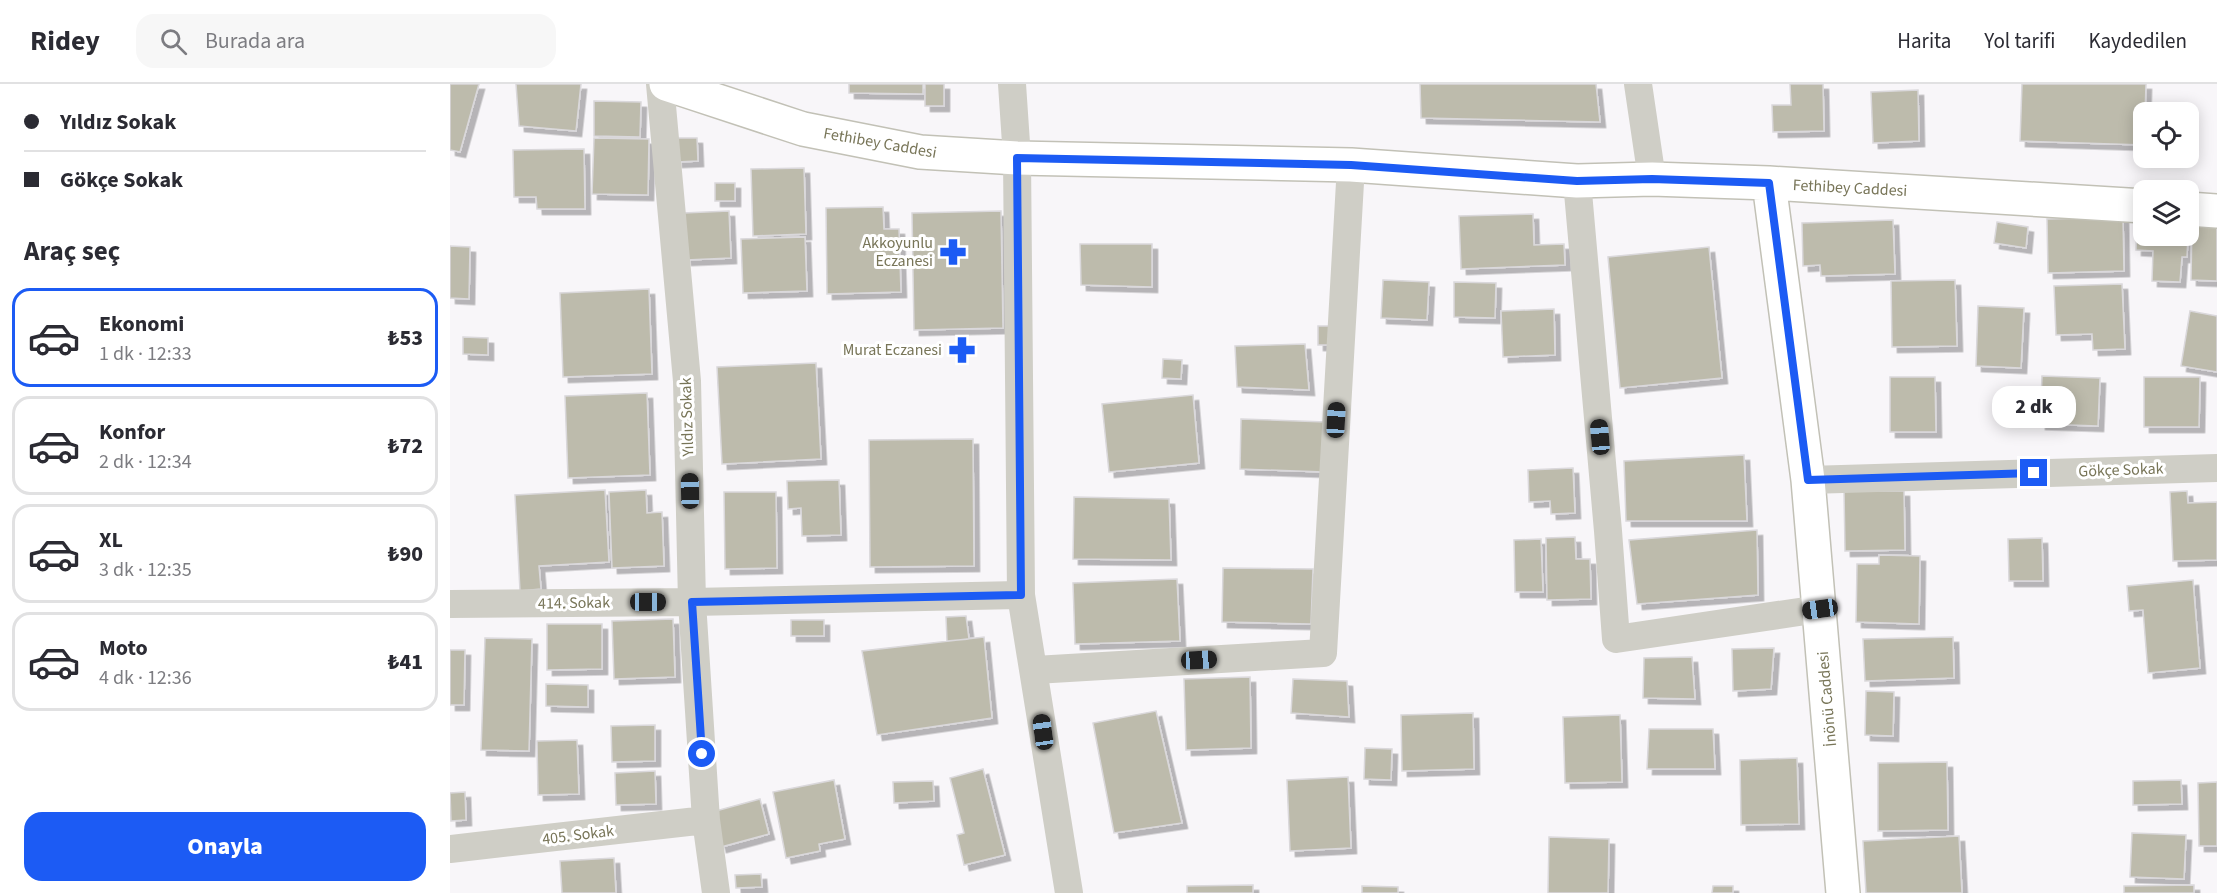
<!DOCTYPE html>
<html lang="tr">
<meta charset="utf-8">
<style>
:root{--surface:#fff;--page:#f7f7f7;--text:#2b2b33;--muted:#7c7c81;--line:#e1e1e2;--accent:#1c5bf4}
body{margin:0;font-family:"Source Sans 3",sans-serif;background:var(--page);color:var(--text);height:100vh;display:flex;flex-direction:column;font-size:22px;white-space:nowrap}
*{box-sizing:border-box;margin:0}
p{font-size:20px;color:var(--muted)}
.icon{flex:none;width:33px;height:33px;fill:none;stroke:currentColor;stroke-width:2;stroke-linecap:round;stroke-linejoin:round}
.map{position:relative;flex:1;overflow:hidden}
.side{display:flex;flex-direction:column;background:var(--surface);width:450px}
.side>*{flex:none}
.top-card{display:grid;align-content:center;height:132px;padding:0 24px;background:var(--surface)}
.fabs{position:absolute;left:1683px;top:18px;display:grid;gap:12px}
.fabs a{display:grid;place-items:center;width:66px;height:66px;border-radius:12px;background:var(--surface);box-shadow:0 3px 15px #0003;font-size:30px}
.end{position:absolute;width:27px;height:27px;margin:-14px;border:8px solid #1c5bf4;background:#fff;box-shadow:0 0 0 3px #fff}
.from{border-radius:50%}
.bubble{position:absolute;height:42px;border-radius:18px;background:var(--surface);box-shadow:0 3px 15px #0003;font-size:20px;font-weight:800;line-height:42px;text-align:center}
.car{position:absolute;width:18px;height:36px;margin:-18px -9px;border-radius:8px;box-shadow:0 0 4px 2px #0007;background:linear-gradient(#222 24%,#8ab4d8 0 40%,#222 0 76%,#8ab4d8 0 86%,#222 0)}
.top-card b{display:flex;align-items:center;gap:21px;height:57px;font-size:22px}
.top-card b+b{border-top:2px solid var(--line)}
.top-card i{width:15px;height:15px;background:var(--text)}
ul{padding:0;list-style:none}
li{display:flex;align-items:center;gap:18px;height:99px;margin:0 12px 9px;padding:0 12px;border:3px solid var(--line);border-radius:18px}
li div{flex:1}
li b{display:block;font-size:22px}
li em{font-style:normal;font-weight:800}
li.current{border-color:var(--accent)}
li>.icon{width:54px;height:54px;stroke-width:1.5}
h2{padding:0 24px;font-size:27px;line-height:72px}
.primary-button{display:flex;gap:12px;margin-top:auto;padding:12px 24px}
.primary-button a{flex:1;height:69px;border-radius:18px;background:var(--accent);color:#fff;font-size:24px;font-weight:800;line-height:69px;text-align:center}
header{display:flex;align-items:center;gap:36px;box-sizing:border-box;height:84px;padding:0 30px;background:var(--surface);border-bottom:2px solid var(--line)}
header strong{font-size:28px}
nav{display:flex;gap:33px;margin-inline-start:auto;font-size:21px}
.search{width:420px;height:54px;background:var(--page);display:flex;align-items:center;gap:15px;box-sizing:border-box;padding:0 21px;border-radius:18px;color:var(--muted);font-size:22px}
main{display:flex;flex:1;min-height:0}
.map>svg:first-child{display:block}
.building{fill:#bdbbac;stroke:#dad8db;stroke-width:1.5;filter:url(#shadow)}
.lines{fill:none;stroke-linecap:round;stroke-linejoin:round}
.secondary-casing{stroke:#c2c1b6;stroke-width:36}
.street{stroke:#cfcec6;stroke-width:28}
.secondary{stroke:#fff;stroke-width:33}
.route{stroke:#1c5bf4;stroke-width:8}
.labels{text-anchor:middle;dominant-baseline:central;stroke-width:6;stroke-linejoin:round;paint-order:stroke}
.street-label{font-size:16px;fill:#787558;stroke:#fff}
.poi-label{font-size:16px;fill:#787558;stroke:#fff;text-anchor:end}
</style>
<header>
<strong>Ridey</strong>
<div class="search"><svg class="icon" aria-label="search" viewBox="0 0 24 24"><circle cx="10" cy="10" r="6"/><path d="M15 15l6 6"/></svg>Burada ara</div>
<nav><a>Harita</a><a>Yol tarifi</a><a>Kaydedilen</a></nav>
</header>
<main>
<section class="side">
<div class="top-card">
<b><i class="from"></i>Yıldız Sokak</b>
<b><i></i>Gökçe Sokak</b>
</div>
<h2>Araç seç</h2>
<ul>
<li class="current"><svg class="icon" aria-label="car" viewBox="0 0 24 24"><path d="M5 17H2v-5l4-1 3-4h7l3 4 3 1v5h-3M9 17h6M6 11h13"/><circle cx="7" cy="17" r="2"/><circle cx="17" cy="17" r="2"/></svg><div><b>Ekonomi</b><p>1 dk · 12:33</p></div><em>₺53</em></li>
<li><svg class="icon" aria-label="car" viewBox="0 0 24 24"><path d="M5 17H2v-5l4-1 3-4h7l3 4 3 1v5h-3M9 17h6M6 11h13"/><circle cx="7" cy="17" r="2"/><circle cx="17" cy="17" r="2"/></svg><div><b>Konfor</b><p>2 dk · 12:34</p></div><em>₺72</em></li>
<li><svg class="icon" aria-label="car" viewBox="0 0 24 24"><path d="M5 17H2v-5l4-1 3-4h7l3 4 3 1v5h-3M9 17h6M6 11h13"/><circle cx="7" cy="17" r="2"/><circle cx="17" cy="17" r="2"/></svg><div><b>XL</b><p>3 dk · 12:35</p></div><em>₺90</em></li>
<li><svg class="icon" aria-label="car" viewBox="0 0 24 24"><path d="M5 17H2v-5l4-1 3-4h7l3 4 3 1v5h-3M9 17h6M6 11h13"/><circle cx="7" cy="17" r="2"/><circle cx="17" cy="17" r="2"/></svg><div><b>Moto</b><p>4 dk · 12:36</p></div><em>₺41</em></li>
</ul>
<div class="primary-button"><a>Onayla</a></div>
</section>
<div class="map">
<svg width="1767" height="809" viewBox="0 0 1767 809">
<defs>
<filter id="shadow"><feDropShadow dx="5.5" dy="5.5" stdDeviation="0" flood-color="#0004"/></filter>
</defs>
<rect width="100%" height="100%" fill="#f8f6f9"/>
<path class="building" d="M0 0H29L10 68 0 66Z
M66 0H131L126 47 69 42Z
M399 0H473V10L399 9Z
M475 0H494V22H475Z
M970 0H1146L1150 38 971 34Z
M1340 0H1373L1374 47 1323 48 1322 21H1341Z
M1572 0H1696L1694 61 1570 57Z
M1468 6 1469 57 1423 59 1421 8Z
M144 17 191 18 190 53 144 52Z
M144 54 199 55 198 111 142 110Z
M226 54H247L248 77 227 78Z
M134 65 135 125H87L86 113H64L63 66Z
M354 84 356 150 303 152 301 85Z
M265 99H285V117H265Z
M433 123 434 145H449L451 208 377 210 376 124Z
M279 127 281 174 236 176 233 129Z
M551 127 553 244 464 246 462 129Z
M1083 130 1084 161 1114 160 1115 181 1011 185 1009 132Z
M1687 132H1694V152H1738L1737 173H1732L1730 198 1702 197 1703 167 1686 166Z
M1673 133 1674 187 1598 189 1597 135Z
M1443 136 1445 190 1371 192 1370 181 1353 182 1352 139Z
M1547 138 1578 143 1576 164 1544 159Z
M1742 138 1767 139V197L1741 196Z
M355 153 357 207 293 209 291 155Z
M630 160H702V203L631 201Z
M0 162 20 163 19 215 0 214Z
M1259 163 1272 294 1170 304 1158 173Z
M933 196 979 198 977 236 931 234Z
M1505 196 1507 262 1442 263 1441 197Z
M1004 198 1046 199 1045 234 1004 233Z
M1672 200 1675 265 1643 266 1642 250 1606 251 1604 202Z
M199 205 202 290 113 293 110 209Z
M1528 222 1574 224 1571 284 1526 282Z
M1104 225 1105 271 1053 273 1051 227Z
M1740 227 1767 232V288L1731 282Z
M868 242H880V261H868Z
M13 253 38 254V271L13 270Z
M855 260 859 306 787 303 785 262Z
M713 275 732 276 731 295 712 294Z
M366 279 371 375 272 380 267 283Z
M1592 292 1650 294 1648 342 1590 340Z
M1440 293H1485L1486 348H1440Z
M1694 293H1750L1749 343H1694Z
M197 309 200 391 118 394 115 312Z
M743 311 749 379 659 388 652 320Z
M791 335 876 338 874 388 790 385Z
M523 355 524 482 420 483 419 356Z
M1294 371 1297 437H1176L1174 377Z
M1123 384 1125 429 1101 430 1100 417 1079 418 1078 386Z
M389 396 391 451 352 452 351 424 338 425 337 397Z
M155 406 159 478 89 482 91 505 70 507 65 411Z
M196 406 197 429 212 428 214 482 162 484 159 408Z
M1394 407H1454L1455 466 1395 467Z
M1737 407 1738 419 1767 418V476L1723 477 1720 408Z
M274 408H326L327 484 275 485Z
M624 413 719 415 721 476 623 475Z
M1307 446 1308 511 1187 520 1179 456Z
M1125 453 1126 475H1140L1141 515 1097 516 1096 454Z
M1592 454 1593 497H1559L1558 455Z
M1091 455 1093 508H1065L1064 456Z
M1429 471 1470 472 1469 540 1406 538 1407 480H1429Z
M773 484 863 485 861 540 772 538Z
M727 495 730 557 625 560 623 499Z
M1743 496 1750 584 1698 589 1693 526 1679 527 1677 502Z
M516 532 519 555 497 557 496 533Z
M223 535 225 593 164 595 162 537Z
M341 536H374V552H341Z
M97 540H152V585L97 586Z
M534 553 542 634 427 651 412 567Z
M1503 553 1504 594 1415 597 1413 555Z
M35 554 82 555 79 667 31 666Z
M1324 564 1321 605 1283 607 1282 565Z
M0 566H15L14 621H0Z
M1242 573 1245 615 1193 614 1194 574Z
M800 593 801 664 736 666 734 595Z
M843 595 897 597 899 633 841 629Z
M96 600 138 601V623L96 622Z
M1416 607 1444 608 1443 652 1415 651Z
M706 627 732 739 664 749 643 639Z
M1023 629 1024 685 952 687 951 631Z
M1170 631 1172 698 1115 699 1113 633Z
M205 641V677L162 678 161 642Z
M1199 645H1263L1265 685H1197Z
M127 656 129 710 88 711 87 657Z
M915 664 942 665 941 696 914 695Z
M1347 674 1349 740 1291 741 1290 676Z
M1497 678 1498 746 1428 747V679Z
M533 685 555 771 514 781 507 751 514 749 500 694Z
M205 687 206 720 166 721 165 689Z
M898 693 901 764 840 767 837 696Z
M384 696 395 755 369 760 370 767 336 774 323 708Z
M1731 696 1732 720 1683 721V697Z
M483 697 484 717 444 719 443 698Z
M1767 698V762H1749L1748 699Z
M15 708 16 736 1 737 0 709Z
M310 715 319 750 271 763 262 728Z
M1682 749 1736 751 1734 795 1680 793Z
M1509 752 1512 809H1416L1413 757Z
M1099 753 1159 755 1158 809H1098Z
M164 774 166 809H112L110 777Z
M311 790 312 803 286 804 285 791Z
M803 801V809H737V802Z
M1744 801V809H1674V802Z
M912 802 948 803V809H912Z
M1263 802H1283V809H1262Z"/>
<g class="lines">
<defs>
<path id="secondary" d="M216 0 353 45 470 68 567 74 901 81 1127 97 1202 95 1319 99 1694 122
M1319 99 1358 396 1393 809
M1738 125 1767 127"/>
</defs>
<use href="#secondary" class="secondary-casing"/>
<path class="street" d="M210 0 237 297 242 518 256 736 266 809
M562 0 567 74 571 511 619 809
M1188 0 1202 95
M1127 97 1158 447 1166 555 1369 525
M1358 396 1767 384
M0 520 242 518 571 511
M585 586 873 569 901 81
M0 765 256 736"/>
<use href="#secondary" class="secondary"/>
</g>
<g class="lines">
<path class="route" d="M252 670 242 518 571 511 567 74 901 81 1127 97 1202 95 1319 99 1358 396 1584 389"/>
</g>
<defs>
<symbol id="pharmacy-bare" viewBox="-9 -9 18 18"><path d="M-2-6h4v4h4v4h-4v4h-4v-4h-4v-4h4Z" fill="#1c5bf4" stroke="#fff" stroke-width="2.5" paint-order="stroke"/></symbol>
</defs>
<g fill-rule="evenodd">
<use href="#pharmacy-bare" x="484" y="149" width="38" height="38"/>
<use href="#pharmacy-bare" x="493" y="247" width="38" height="38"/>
</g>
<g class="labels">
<g class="street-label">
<text transform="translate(430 59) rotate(10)">Fethibey Caddesi</text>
<text transform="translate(1400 104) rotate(3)">Fethibey Caddesi</text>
<text transform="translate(237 333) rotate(-92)">Yıldız Sokak</text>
<text transform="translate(1671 386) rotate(-2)">Gökçe Sokak</text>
<text transform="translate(124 519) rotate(-1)">414. Sokak</text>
<text transform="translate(1377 615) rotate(-95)">İnönü Caddesi</text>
<text transform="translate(128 751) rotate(-7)">405. Sokak</text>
</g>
<g class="poi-label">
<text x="483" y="159">Akkoyunlu<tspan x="483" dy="18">Eczanesi</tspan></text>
<text x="492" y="266">Murat Eczanesi</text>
</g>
</g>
</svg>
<div class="fabs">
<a><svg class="icon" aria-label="locate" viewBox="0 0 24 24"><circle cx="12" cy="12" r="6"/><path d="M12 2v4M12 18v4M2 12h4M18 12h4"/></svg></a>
<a><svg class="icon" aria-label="layers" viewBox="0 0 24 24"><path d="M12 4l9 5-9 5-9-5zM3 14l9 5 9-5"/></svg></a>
</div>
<i class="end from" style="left:252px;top:670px"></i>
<i class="end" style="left:1584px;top:389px"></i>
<div class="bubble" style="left:1542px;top:302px;width:84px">2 dk</div>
<i class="car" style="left:886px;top:336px;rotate:3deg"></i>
<i class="car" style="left:1150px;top:353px;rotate:355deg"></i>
<i class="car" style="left:240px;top:407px;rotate:359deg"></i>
<i class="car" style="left:198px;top:518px;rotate:90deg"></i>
<i class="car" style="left:1370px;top:525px;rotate:262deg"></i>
<i class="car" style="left:749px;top:576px;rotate:87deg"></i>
<i class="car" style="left:593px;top:648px;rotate:352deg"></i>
</div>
</main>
